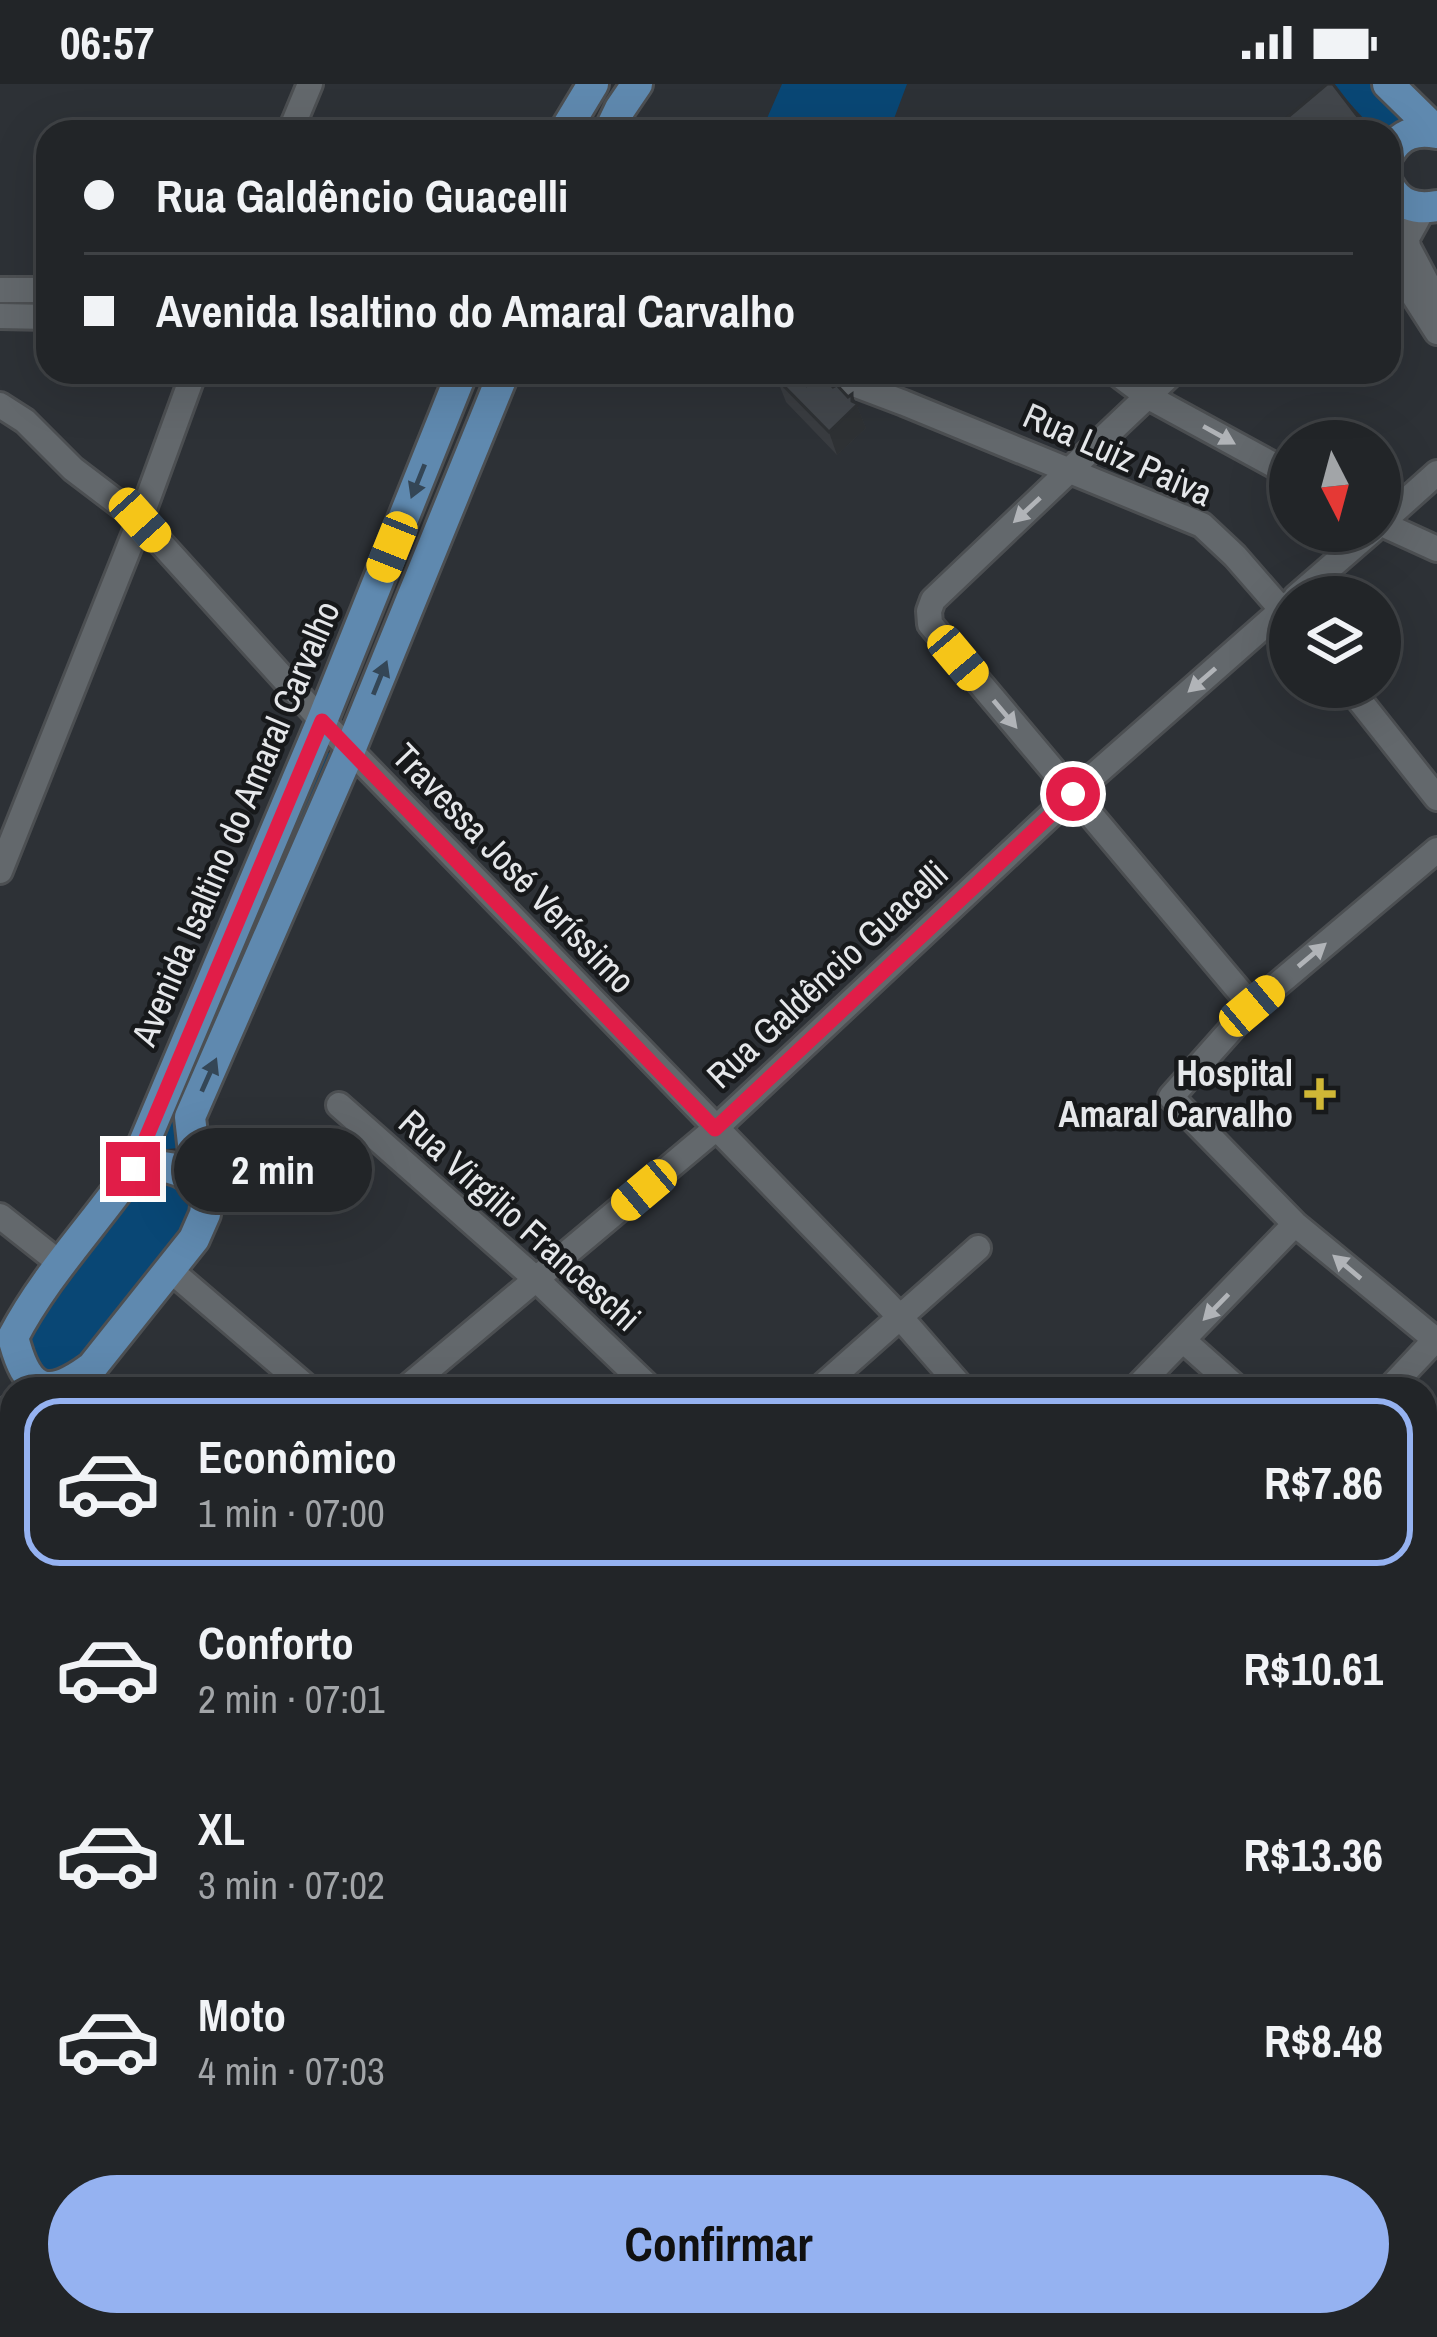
<!DOCTYPE html>
<html lang="pt">
<meta charset="utf-8">
<style>
:root{--surface:#222528;--page:#2e3134;--text:#f1f3f6;--muted:#a2a5a8;--line:#3f4245;--accent:#95b2f1}
body{margin:0;font-family:"Archivo Narrow",sans-serif;background:var(--page);color:var(--text);height:100vh;display:flex;flex-direction:column;font-size:45px;white-space:nowrap}
*{box-sizing:border-box;margin:0}
p{font-size:39px;color:var(--muted)}
.icon{flex:none;width:66px;height:66px;fill:none;stroke:currentColor;stroke-width:2;stroke-linecap:round;stroke-linejoin:round}
.map{position:relative;flex:1;overflow:hidden}
.side{position:absolute;left:0px;top:1293px;width:1437px;height:960px;display:flex;flex-direction:column;background:var(--surface);border-radius:36px 36px 0 0;box-shadow:0 12px 48px #0002,0 0 0 3px var(--line)}
.side>*{flex:none}
.top-card{position:absolute;left:36px;top:36px;width:1365px;height:264px;border-radius:36px;box-shadow:0 12px 48px #0002,0 0 0 3px var(--line);display:grid;align-content:center;height:264px;padding:0 48px;background:var(--surface)}
.needle{width:78px;rotate:174deg}
.tools{position:absolute;left:1269px;top:336px;display:grid;gap:24px}
.tools a{display:grid;place-items:center;width:132px;height:132px;border-radius:50%;background:var(--surface);box-shadow:0 12px 48px #0002,0 0 0 3px var(--line);font-size:60px}
.end{position:absolute;width:54px;height:54px;margin:-27px;border:15px solid #e11d48;background:#fff;box-shadow:0 0 0 6px #fff}
.from{border-radius:50%}
.bubble{position:absolute;height:84px;border-radius:42px;background:var(--surface);box-shadow:0 12px 48px #0002,0 0 0 3px var(--line);font-size:39px;font-weight:800;line-height:84px;text-align:center}
.car{position:absolute;width:36px;height:72px;margin:-36px -18px;border-radius:15px;box-shadow:0 0 9px 3px #0007;background:linear-gradient(#f5c518 24%,#345 0 40%,#f5c518 0 76%,#345 0 86%,#f5c518 0)}
.top-card b{display:flex;align-items:center;gap:42px;height:114px;font-size:45px}
.top-card b+b{border-top:3px solid var(--line)}
.top-card i{width:30px;height:30px;background:var(--text)}
ul{padding:21px 0 0;list-style:none}
li{display:flex;align-items:center;gap:36px;height:168px;margin:0 24px 18px;padding:0 24px;border:6px solid transparent;border-radius:36px}
li div{flex:1}
li b{display:block;font-size:45px}
li em{font-style:normal;font-weight:800}
li.on{border-color:var(--accent)}
li>.icon{width:108px;height:108px;stroke-width:1.5}
.action{display:flex;gap:24px;margin-top:auto;padding:24px 48px}
.action a{flex:1;height:138px;border-radius:72px;background:var(--accent);color:#111;font-size:48px;font-weight:800;line-height:138px;text-align:center}
.status{display:flex;justify-content:space-between;align-items:center;height:84px;padding:0 60px;background:var(--surface);direction:ltr}
.status svg{height:33px;fill:currentColor}
.map>svg:first-child{display:block}
.green{fill:#094775}
.lines{fill:none;stroke-linecap:round;stroke-linejoin:round}
.minor-casing{stroke:#4c4f52;stroke-width:30}
.major-casing{stroke:#4c4f52;stroke-width:36}
.minor{stroke:#63686c;stroke-width:24}
.major{stroke:#5f89af;stroke-width:30}
.wall{fill:#393c40}
.shaded-wall{fill:#2e3134}
.building{fill:#42464b;stroke:#2e3134;stroke-width:3}
.oneway{fill:#b1b4b8}
.oneway2{fill:#344656}
.route{stroke:#e11d48;stroke-width:15}
.poi-dot{fill:#d0b736;stroke:#17191b;stroke-width:4.5}
.labels{text-anchor:middle;dominant-baseline:central;stroke-width:9;stroke-linejoin:round;paint-order:stroke}
.street-label{font-size:36px;fill:#e5e7ea;stroke:#17191b}
.poi-label{font-size:36px;font-weight:bold;fill:#e5e7ea;stroke:#17191b;text-anchor:end}
</style>
<div class="status"><b>06:57</b><svg viewBox="0 0 49 12"><path d="M0 12V9h3v3zM5 12V6h3v6zM10 12V3h3v9zM15 12V0h3v12zM26 1h20v11H26zM47 4h2v5h-2z"/></svg></div>
<div class="map">
<svg width="1437" height="2253" viewBox="0 0 1437 2253">
<rect width="100%" height="100%" fill="#2d3136"/>
<path class="green" d="M782 0H907L889 48H761Z
M1332 0H1372L1409 39 1389 48H1376Z
M324 669H329V675L201 973 178 1064 148 1067Z
M168 1092 192 1106V1133L74 1289 61 1294 38 1286 28 1261 35 1244 134 1111 150 1096Z"/>
<g class="lines">
<defs>
<path id="minor" d="M290 48 310 0
M1423 125 1407 154 1408 163 1437 218
M1389 173 1437 248
M0 206H48
M0 232 48 233
M822 288 904 319 1202 441 1235 472 1289 534
M1115 288 1147 312 1290 390
M1173 288 933 516 929 527 930 540 1252 922
M0 321 25 337 73 385 140 436 322 637 901 1234 963 1305
M1380 439 1437 465
M1380 440 1437 389
M1296 513 1372 447
M1349 603 1437 714
M1437 766 1252 922 1171 1013 1295 1140 1437 1257
M0 787 140 436 194 288
M339 1021 537 1196 651 1305
M0 1132 62 1181
M169 1185 309 1305
M1184 1257 1238 1305
M405 1305 715 1045 1073 710 1290 519
M819 1305 978 1164
M1135 1305 1295 1140
M1389 1305 1435 1256
M1425 1434 1437 1445
M0 1624 12 1614
M1425 1778 1437 1788
M0 1794 12 1810
M0 1979 12 1969
M0 2145 12 2162
M70 2241 79 2253
M1150 2241 1167 2253
M196 2253 208 2241
M393 2253 396 2241"/>
<path id="major" d="M1388 0 1437 48
M564 48 593 0
M609 48 620 25 637 0
M1389 69C1400 50 1416 45 1437 49
M1389 102C1399 121 1416 126 1437 122
M462 288 322 637 133 1085C94 1141 44 1193 13 1253 27 1308 46 1317 92 1283L194 1155 205 1130 207 1113 194 1068 190 1033 350 666 504 288
M133 1085C165 1080 177 1082 203 1102
M0 1335 12 1326
M1425 1690 1437 1675
M524 2241 537 2253
M571 2241 583 2253
M966 2253 976 2241"/>
</defs>
<use href="#minor" class="minor-casing"/>
<use href="#major" class="major-casing"/>
<use href="#minor" class="minor"/>
<use href="#major" class="major"/>
</g>
<path class="wall" d="M777 295 833 303 848 313 852 310 866 344 837 371 786 318Z"/>
<path class="shaded-wall" d="M1359 34 1364 48H1345Z
M852 310 866 344 837 371 829 348 852 317Z"/>
<path class="building" d="M1327 0H1333L1359 34 1345 48H1270Z
M784 288H792L797 292 802 290 807 301 814 294 820 300 826 296 833 303 837 301 848 313 852 310V317L858 320 829 348 777 295Z"/>
<defs><path id="oneway-solid" d="M-6-.8H1V-3.2L6.5 0L1 3.2V.8H-6Z" transform="scale(3)"/></defs>
<g class="oneway">
<use href="#oneway-solid" transform="translate(1219 351) rotate(29)"/>
<use href="#oneway-solid" transform="translate(1027 426) rotate(137)"/>
<use href="#oneway-solid" transform="translate(1202 596) rotate(139)"/>
<use href="#oneway-solid" transform="translate(1005 630) rotate(50)"/>
<use href="#oneway-solid" transform="translate(1312 871) rotate(-40)"/>
<use href="#oneway-solid" transform="translate(1347 1183) rotate(-140)"/>
<use href="#oneway-solid" transform="translate(1216 1223) rotate(134)"/>
</g>
<g class="oneway2">
<use href="#oneway-solid" transform="translate(418 397) rotate(112)"/>
<use href="#oneway-solid" transform="translate(380 594) rotate(-68)"/>
<use href="#oneway-solid" transform="translate(209 991) rotate(-66)"/>
</g>
<g class="lines">
<path class="route" d="M133 1085 322 637 715 1045 1073 710"/>
</g>
<path class="poi-dot" d="M1314 992h12v12h12v12h-12v12h-12v-12h-12v-12h12z"/>
<g class="labels">
<g class="street-label">
<text transform="translate(1118 370) rotate(24)">Rua Luiz Paiva</text>
<text transform="translate(235 739) rotate(-67)">Avenida Isaltino do Amaral Carvalho</text>
<text transform="translate(514 784) rotate(46)">Travessa José Veríssimo</text>
<text transform="translate(827 890) rotate(-43)">Rua Galdêncio Guacelli</text>
<text transform="translate(520 1136) rotate(42)">Rua Virgilio Franceschi</text>
</g>
<g class="poi-label">
<text x="1293" y="989">Hospital<tspan x="1293" dy="41">Amaral Carvalho</tspan></text>
</g>
</g>
</svg>
<div class="tools">
<a><svg class="needle" viewBox="-14 -14 28 28"><path d="M0-13l5 13h-10z" fill="#e53935"/><path d="M0 13l5-13h-10z" fill="#a2a5a8"/></svg></a>
<a><svg class="icon" aria-label="layers" viewBox="0 0 24 24"><path d="M12 4l9 5-9 5-9-5zM3 14l9 5 9-5"/></svg></a>
</div>
<i class="end from" style="left:1073px;top:710px"></i>
<i class="end" style="left:133px;top:1085px"></i>
<div class="bubble" style="left:174px;top:1044px;width:198px">2 min</div>
<i class="car" style="left:140px;top:436px;rotate:138deg"></i>
<i class="car" style="left:392px;top:463px;rotate:202deg"></i>
<i class="car" style="left:958px;top:574px;rotate:140deg"></i>
<i class="car" style="left:1252px;top:922px;rotate:50deg"></i>
<i class="car" style="left:644px;top:1106px;rotate:230deg"></i>
<div class="top-card">
<b><i class="from"></i>Rua Galdêncio Guacelli</b>
<b><i></i>Avenida Isaltino do Amaral Carvalho</b>
</div>
<section class="side">
<ul>
<li class="on"><svg class="icon" aria-label="car" viewBox="0 0 24 24"><path d="M5 17H2v-5l4-1 3-4h7l3 4 3 1v5h-3M9 17h6M6 11h13"/><circle cx="7" cy="17" r="2"/><circle cx="17" cy="17" r="2"/></svg><div><b>Econômico</b><p>1 min · 07:00</p></div><em>R$7.86</em></li>
<li><svg class="icon" aria-label="car" viewBox="0 0 24 24"><path d="M5 17H2v-5l4-1 3-4h7l3 4 3 1v5h-3M9 17h6M6 11h13"/><circle cx="7" cy="17" r="2"/><circle cx="17" cy="17" r="2"/></svg><div><b>Conforto</b><p>2 min · 07:01</p></div><em>R$10.61</em></li>
<li><svg class="icon" aria-label="car" viewBox="0 0 24 24"><path d="M5 17H2v-5l4-1 3-4h7l3 4 3 1v5h-3M9 17h6M6 11h13"/><circle cx="7" cy="17" r="2"/><circle cx="17" cy="17" r="2"/></svg><div><b>XL</b><p>3 min · 07:02</p></div><em>R$13.36</em></li>
<li><svg class="icon" aria-label="car" viewBox="0 0 24 24"><path d="M5 17H2v-5l4-1 3-4h7l3 4 3 1v5h-3M9 17h6M6 11h13"/><circle cx="7" cy="17" r="2"/><circle cx="17" cy="17" r="2"/></svg><div><b>Moto</b><p>4 min · 07:03</p></div><em>R$8.48</em></li>
</ul>
<div class="action"><a>Confirmar</a></div>
</section>
</div>
